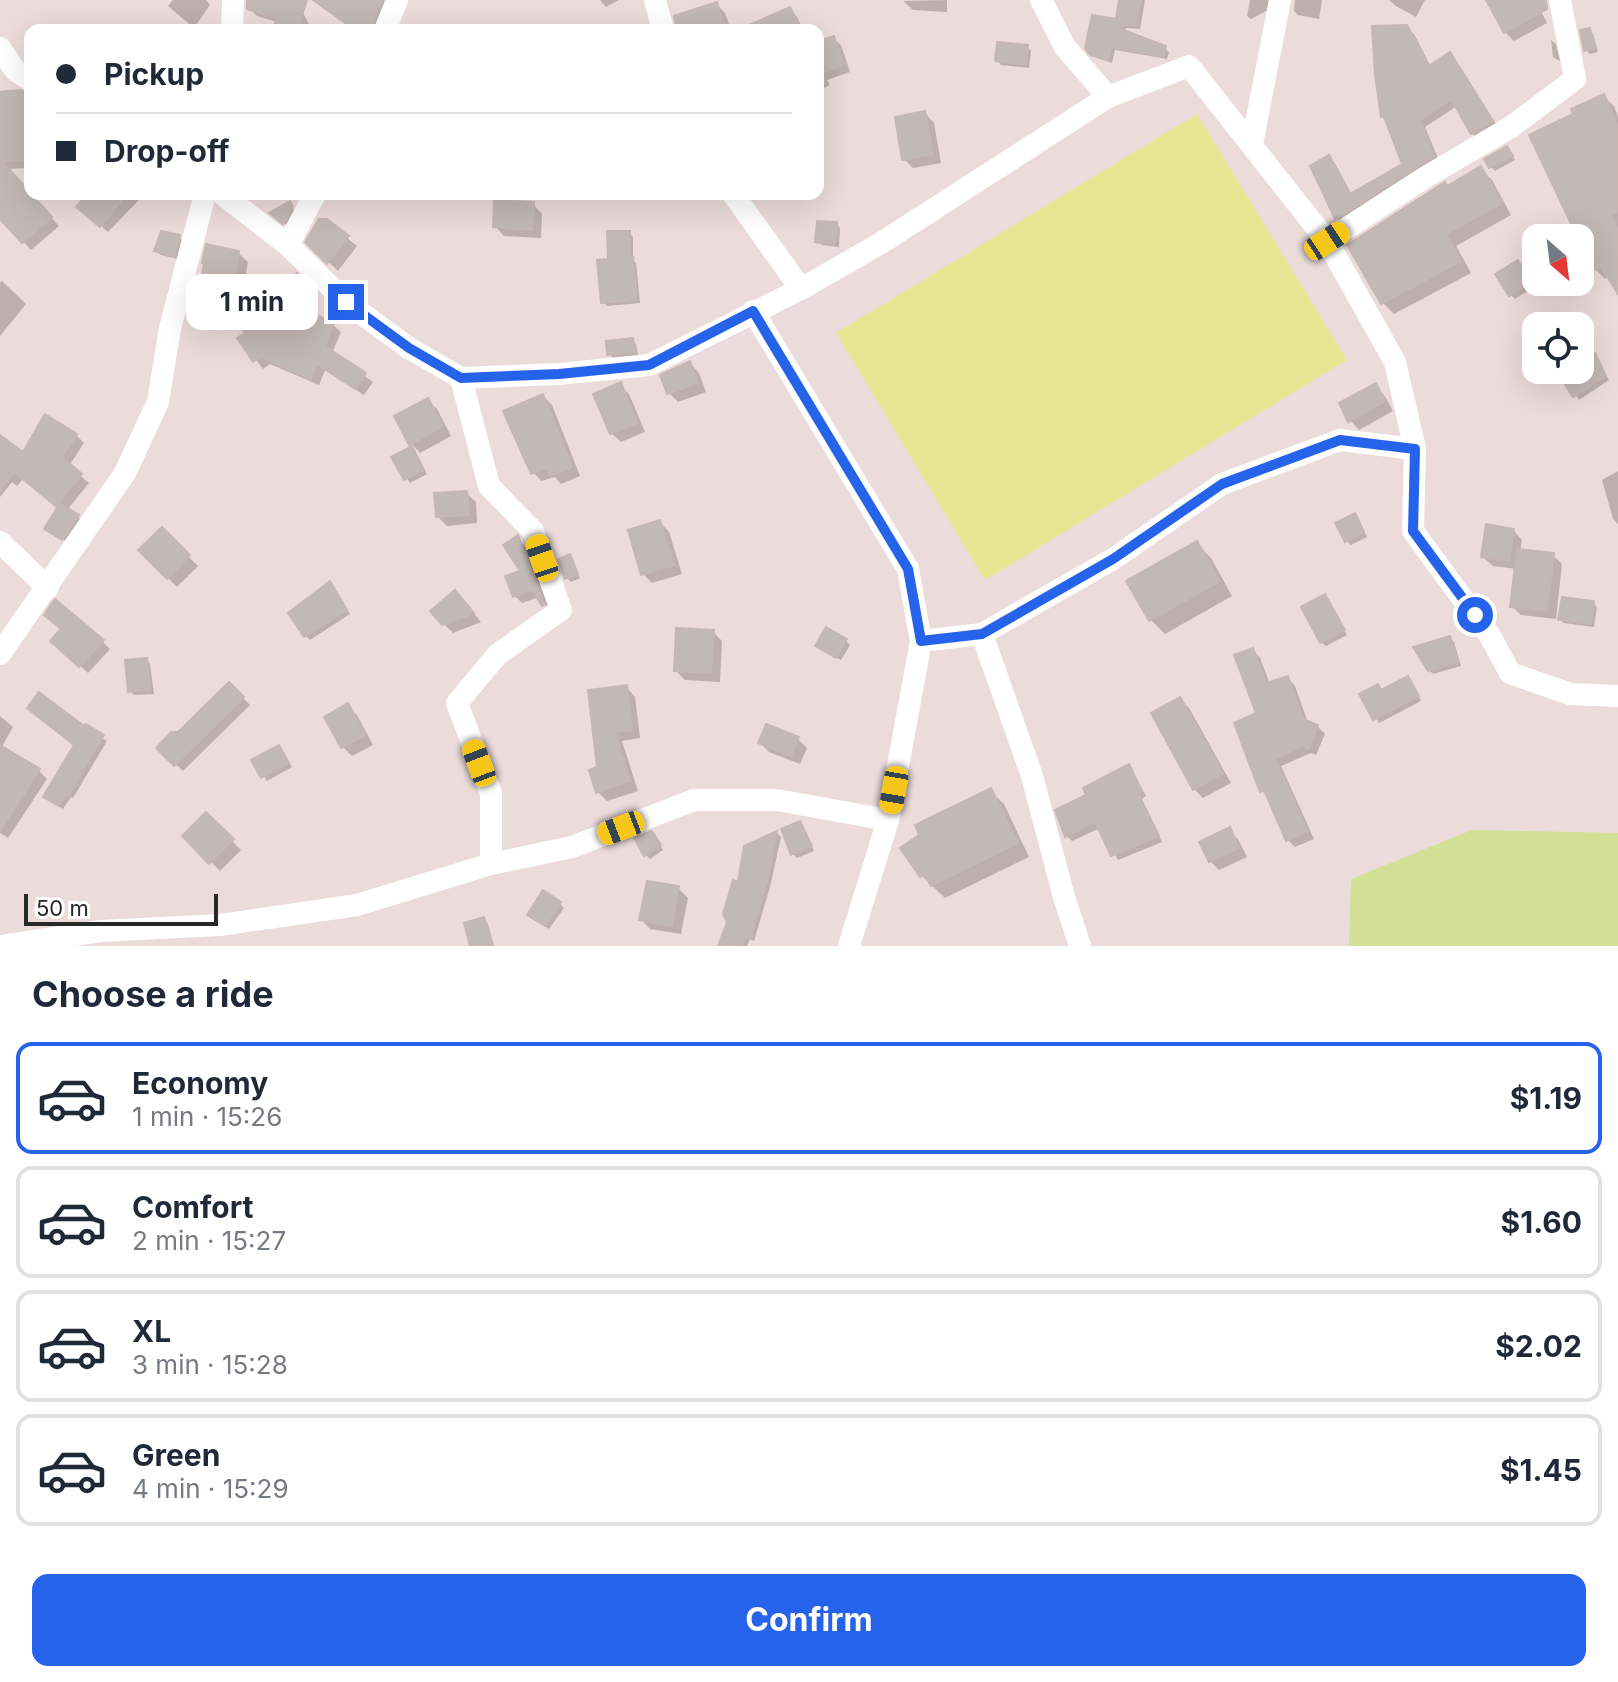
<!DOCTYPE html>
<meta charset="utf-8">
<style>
:root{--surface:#fff;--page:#f6f6f7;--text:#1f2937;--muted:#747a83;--line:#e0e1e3;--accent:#2563eb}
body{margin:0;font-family:Inter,sans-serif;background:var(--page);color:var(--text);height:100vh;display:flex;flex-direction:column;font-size:30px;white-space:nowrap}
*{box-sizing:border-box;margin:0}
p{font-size:26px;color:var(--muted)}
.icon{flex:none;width:44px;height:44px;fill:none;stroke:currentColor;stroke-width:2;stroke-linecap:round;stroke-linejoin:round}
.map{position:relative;height:946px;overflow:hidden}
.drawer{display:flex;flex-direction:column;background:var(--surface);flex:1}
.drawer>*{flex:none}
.hud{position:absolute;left:24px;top:24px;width:800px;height:176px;border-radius:16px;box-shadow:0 8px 32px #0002;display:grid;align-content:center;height:176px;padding:0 32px;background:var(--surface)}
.needle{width:52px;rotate:152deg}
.tools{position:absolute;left:1522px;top:224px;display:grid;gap:16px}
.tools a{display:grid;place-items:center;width:72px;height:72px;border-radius:16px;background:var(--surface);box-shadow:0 8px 32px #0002;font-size:40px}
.scale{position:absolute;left:24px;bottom:20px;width:194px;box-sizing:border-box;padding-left:8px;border:4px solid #282828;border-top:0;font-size:22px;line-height:28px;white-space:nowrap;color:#282828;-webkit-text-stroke:6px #fff;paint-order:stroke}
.end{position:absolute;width:36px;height:36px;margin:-18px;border:10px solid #2563eb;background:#fff;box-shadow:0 0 0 4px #fff}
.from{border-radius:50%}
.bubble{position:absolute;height:56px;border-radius:16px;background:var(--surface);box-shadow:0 8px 32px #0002;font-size:26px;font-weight:700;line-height:56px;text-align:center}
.car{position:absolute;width:24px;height:48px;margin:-24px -12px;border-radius:10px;box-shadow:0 0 6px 2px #0007;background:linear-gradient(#f5c518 24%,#345 0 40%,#f5c518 0 76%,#345 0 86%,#f5c518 0)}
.hud b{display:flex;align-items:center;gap:28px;height:76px;font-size:30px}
.hud b+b{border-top:2px solid var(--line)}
.hud i{width:20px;height:20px;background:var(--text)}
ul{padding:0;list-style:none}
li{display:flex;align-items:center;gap:24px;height:112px;margin:0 16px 12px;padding:0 16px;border:4px solid var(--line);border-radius:16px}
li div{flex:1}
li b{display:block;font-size:30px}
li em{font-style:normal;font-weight:700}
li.on{border-color:var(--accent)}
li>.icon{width:72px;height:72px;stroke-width:1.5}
h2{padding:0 32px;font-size:36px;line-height:96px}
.action{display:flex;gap:16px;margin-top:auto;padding:16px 32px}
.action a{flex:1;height:92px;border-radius:16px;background:var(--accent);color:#fff;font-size:32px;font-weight:700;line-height:92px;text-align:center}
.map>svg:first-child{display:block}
.green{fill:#d3e196}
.pitch{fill:#e9e592}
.shadow{fill:#0003}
.building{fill:#c2b8b5;stroke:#c6b7b4;stroke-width:2}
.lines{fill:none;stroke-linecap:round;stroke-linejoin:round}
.street{stroke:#fff;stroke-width:22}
.route{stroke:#2563eb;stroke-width:10}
</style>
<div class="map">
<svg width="1618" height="946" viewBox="0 0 1618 946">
<rect width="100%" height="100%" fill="#ebdbda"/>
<path class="green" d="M1472 830 1618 833V946H1349L1351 879Z"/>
<path class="pitch" d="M1197 114 1347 360 985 580 836 333Z"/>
<path class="shadow" d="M173 0H206L210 5 194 28 168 6Z
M248 0H296L312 30H275L277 22 257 16 249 8Z
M313 0H394L380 30H355Z
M600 0H619L606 7Z
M947 0V12L913 10 903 1Z
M1121 0H1145L1140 29 1126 28 1125 33 1164 48 1169 52 1167 59 1115 50 1112 63 1097 58 1087 48 1117 21Z
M1250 0H1271L1268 10 1251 19 1247 16Z
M1295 0H1322L1319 19 1298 15 1294 11Z
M1389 0H1425L1416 17 1396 6Z
M1503 0H1535L1547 23 1514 41 1505 32Z
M716 4 725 13 731 30H681Z
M790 9 797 17 803 30H764Z
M1406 27 1414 34 1431 67 1450 55 1457 62 1499 129 1479 140 1472 133 1457 106 1425 127 1440 163 1344 224 1337 218 1329 158 1336 165 1352 195 1405 165 1387 121 1383 116Z
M1589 30 1593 34 1598 52 1590 54 1586 50Z
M833 38 841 45 850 72 827 80 830 85 818 91V43Z
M1551 40 1556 44 1560 61 1553 57Z
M1027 47 1031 51 1029 68 1001 65 997 60Z
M8 90 16 98 26 168 7 169 59 226 31 250 0 216V91Z
M1604 97 1614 106 1618 117V291L1609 276 1605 279 1595 269 1575 115Z
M925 113 934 123 941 163 913 168 904 159Z
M818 146 823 165 818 166Z
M1507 148 1515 160 1495 171 1491 167Z
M1481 169 1492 180 1511 215 1456 246 1471 273 1394 314 1383 303 1350 245Z
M90 194H133L139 200 108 232 86 214Z
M289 204 296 212 288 226 276 217Z
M533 204 542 214 541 238 504 236 495 226Z
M322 218 357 246 338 271 308 242Z
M836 224 840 228 839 247 822 245 817 241Z
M629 233 633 237V260L636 263 640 303 607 306 603 302 610 261Z
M179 237 183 241 178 259 161 255 156 251Z
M238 253 248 262 242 295 213 290 204 281Z
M1518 262 1534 287 1515 299 1511 295Z
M297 276 317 296 313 300 316 303 306 312 333 325 341 332 332 353 373 382 364 395 325 370 319 385 270 364 263 369 240 338Z
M2 281 26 304 0 336V283Z
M632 340 636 344 638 356 613 358 609 354Z
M1594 356 1609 380 1579 400 1559 371 1580 370V363Z
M690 363 699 373 706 392 678 402 669 393Z
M620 385 629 394 645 432 621 442 611 433Z
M1375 386 1384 395 1393 411 1359 430 1350 420Z
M543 396 552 405 580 476 561 484 555 477 541 481 533 472Z
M427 400 437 409 451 436 420 453 411 443Z
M76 435 84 443 69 466 89 483 67 510 82 520 67 542 47 529 59 508 23 479 17 486 12 482 0 497V438L23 455Z
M413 448 427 474 410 483 394 458Z
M1618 471V524L1613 519 1602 480Z
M466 493 476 502 477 523 447 526 438 517Z
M1354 515 1367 537 1351 545 1347 541Z
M660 522 669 532 682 574 652 583 643 574Z
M162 530 198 566 177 587 140 550Z
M1513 530 1522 540 1520 551 1553 555 1562 564 1556 619 1521 615 1512 606 1517 569 1493 566 1483 557Z
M517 538 527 548 550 610 539 597 522 603 515 596 523 572Z
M1197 544 1211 558 1232 596 1165 634 1151 620Z
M570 557 580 578 571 582 567 578Z
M333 587 350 614 310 640 306 636Z
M1325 597 1347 635 1326 646 1321 642Z
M464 602 481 622 453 633 443 623Z
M1593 603 1597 607 1594 627 1564 623 1560 619Z
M63 630 102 641 110 649 88 673 53 641Z
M713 632 722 641 720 682 685 680 676 671Z
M1450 638 1454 642 1461 666 1433 674 1429 670Z
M846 641 850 645 841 660 822 650Z
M1253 650 1260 658 1270 684 1288 678 1295 686 1308 723 1317 726 1325 734 1316 755 1311 753 1281 766 1314 839 1295 847 1288 840 1270 798 1262 791 1236 724 1259 714Z
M146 660 150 664 154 694 134 695 130 691Z
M1412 683 1421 701 1379 723 1362 695 1378 686 1382 690Z
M229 684 250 705 183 771 159 748 175 731 179 734Z
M626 687 635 697 640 738 622 741 638 791 607 801 598 792 599 769Z
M1180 699 1189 708 1231 783 1203 798 1194 789Z
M348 706 357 715 373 745 352 756 343 747Z
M0 716 13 727 1 748 39 771 47 779 8 838 0 833Z
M85 729 107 741 73 798 71 797 63 809 50 800Z
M798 739 807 748 800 764 769 752 760 743Z
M279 747 292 767 267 781 254 761Z
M1129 766 1146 796 1142 799 1162 842 1118 860 1100 828 1072 841 1067 836 1089 796Z
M990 791 1004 804 1029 857 945 898 922 876Z
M206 815 241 850 220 871 185 836Z
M800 823 814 851 797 858 793 854Z
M1229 830 1238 839 1247 857 1219 870 1210 861Z
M777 833 781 837 770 887 754 941 750 939 747 946H720L740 884 746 847Z
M656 838 663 850 650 859 646 855Z
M678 888 688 898 681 934 650 929 641 919Z
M560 904 564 908 549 929 533 918Z
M484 920 488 924 494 946H472Z"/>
<path class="building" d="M247 0H307L297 30H273L277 18 247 9Z
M313 0H382L370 30H355Z
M1119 0H1141L1136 26 1122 25 1121 29 1166 46 1163 56 1111 47 1108 60 1090 55 1085 48 1092 15 1116 19Z
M1486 0H1546L1547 9 1504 33Z
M717 2 725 30H677L674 16Z
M790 7 801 30H738Z
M1407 25 1429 66 1450 52 1493 121 1471 134 1451 99 1420 120 1434 156 1335 219 1310 166 1329 155 1350 194 1402 164 1384 117H1381L1375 75 1372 26Z
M1590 28 1595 48 1584 51 1580 30Z
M834 36 844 65 818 74V41Z
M997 42 1028 45 1026 65 995 61Z
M20 90 30 94V161H2L52 217 22 243 0 219V92Z
M1604 94 1618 127V212L1611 215 1618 230V294L1601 267 1593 270 1529 135 1573 114 1571 109Z
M925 111 933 154 902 160 895 117Z
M1507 146 1513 156 1489 168 1484 159Z
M1481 166 1502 203 1446 234 1461 261 1381 304 1347 245 1445 182 1447 186Z
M87 194H127L100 227 76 207Z
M494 200 534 202 532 230 493 227Z
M290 201 293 206 283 224 269 213Z
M319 219H327L349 236 327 264 305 242Z
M817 221 837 222 835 244 815 242Z
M161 231 180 235 174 256 154 251Z
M607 231H630L629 257H633L637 300 601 303 597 260 608 259Z
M206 244 239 251 233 287 201 282 204 263H202Z
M1518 260 1531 282 1509 296 1495 274Z
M297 273 310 286 307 291 310 294 297 306 334 323 325 346 366 373 355 389 317 364 311 379 261 357 253 362 237 338 245 333 240 326Z
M633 338 635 352 607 355 606 341Z
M1595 353 1606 376 1573 397 1558 373 1563 370H1580V361Z
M690 361 698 383 667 394 660 375Z
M621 382 637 423 610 434 593 394Z
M1376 383 1385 401 1348 422 1339 403Z
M543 394 572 467 550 476 547 468 531 474 503 411Z
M428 398 443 426 409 445 394 416Z
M45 414 77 434 62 457 82 474 56 506 14 472 0 491V435L23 452Z
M412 446 424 470 404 480 391 457Z
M467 491 469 515 436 517 434 493Z
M60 503 79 515 62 540 44 529Z
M1355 513 1364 532 1345 542 1335 523Z
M660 520 674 565 641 575 628 530Z
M1486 524 1514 529 1509 561 1481 557Z
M162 527 190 555 167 579 138 550Z
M518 535 544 605 542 606 532 590 513 597 505 576 520 571 503 545Z
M1197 541 1220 581 1149 621 1126 581Z
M1517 549 1554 553 1547 611 1510 607Z
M570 554 578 574 565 579 558 559Z
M330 581 347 610 304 637 288 613Z
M455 590 474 613 442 625 430 611Z
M1325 594 1345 630 1320 643 1301 607Z
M1562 597 1594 601 1591 624 1558 620Z
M55 599 104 640 79 667 50 641 61 629 44 615Z
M826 627 847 639 836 658 815 646Z
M676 628 714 630 711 673 674 671Z
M1450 636 1458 662 1428 671 1413 647Z
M1253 648 1266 683 1288 676 1303 719 1318 725 1309 749 1302 746 1275 759 1308 832 1286 841 1264 790 1260 792 1234 723 1256 713 1234 655Z
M147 658 150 690 128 692 125 660Z
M1408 676 1419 696 1373 720 1359 694 1378 684 1381 690Z
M229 682 244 697 174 766 156 748 171 732H178Z
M627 685 632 730 615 732 630 781 596 793 589 770 597 767 588 690Z
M39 692 84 726 86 724 104 735 68 796 66 795 59 806 43 797 74 745 27 708Z
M1180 697 1223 773 1193 790 1151 713Z
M348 703 365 735 341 748 324 717Z
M766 724 799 737 791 756 758 743Z
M0 745 40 769 0 831Z
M279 745 289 763 261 778 251 760Z
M1129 764 1142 791 1138 793 1159 836 1111 856 1095 822 1065 837 1055 810 1086 795 1083 788Z
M991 788 1018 843 931 886 924 874 920 877 900 848 919 835 915 825Z
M206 812 234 839 209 864 182 836Z
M800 821 812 846 791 855 781 829Z
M1230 827 1239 848 1209 862 1199 842Z
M652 831 661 845 644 856 634 838Z
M777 831 767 882 750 938 746 937 742 946H718L727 922 723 914 733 880 738 882 744 846Z
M647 881 679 886 672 926 639 920Z
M543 890 561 902 545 926 527 915Z
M484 917 492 946H470L464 923Z"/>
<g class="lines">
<path class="street" d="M655 0 663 30
M1041 0 1065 47 1108 97
M232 30 233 0
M385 30 397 0
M0 48 15 70 30 80
M1252 144 1280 0
M222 194 288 245 346 302 409 348 461 378 559 374 649 365 801 289 881 243 1108 97 1189 66 1327 241 1395 362 1415 449 1413 531 1490 636 1510 673 1570 694 1618 696
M733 194 801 289
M1327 241 1424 178 1511 127 1575 79 1560 0
M288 245 315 194
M753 311 908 569 921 641 888 820 849 946
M461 378 489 486 533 531 561 610 498 654 457 703 491 793V864
M0 542 48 588
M982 634 1032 776 1064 897 1080 946
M921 641 982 634 1113 559 1222 484 1340 440 1415 449
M0 654 125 473 158 402 170 328 205 194
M0 946 101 931 220 925 357 905 491 864 572 847 694 800H777L888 820"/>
</g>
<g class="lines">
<path class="route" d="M346 302 409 348 461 378 559 374 649 365 753 311 908 569 921 641 982 634 1113 559 1222 484 1340 440 1415 449 1413 531 1475 615"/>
</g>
</svg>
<div class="tools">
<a><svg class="needle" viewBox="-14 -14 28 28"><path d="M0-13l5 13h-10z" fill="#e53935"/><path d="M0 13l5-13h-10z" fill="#747a83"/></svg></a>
<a><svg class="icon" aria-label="locate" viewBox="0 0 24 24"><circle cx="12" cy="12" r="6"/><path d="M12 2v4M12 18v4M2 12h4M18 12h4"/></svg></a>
</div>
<div class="scale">50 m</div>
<i class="end from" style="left:1475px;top:615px"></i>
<i class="end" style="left:346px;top:302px"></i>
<div class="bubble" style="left:186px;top:274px;width:132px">1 min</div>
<i class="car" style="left:1327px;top:241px;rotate:57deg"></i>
<i class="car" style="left:542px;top:558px;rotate:341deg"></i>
<i class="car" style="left:479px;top:763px;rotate:339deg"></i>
<i class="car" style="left:894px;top:790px;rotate:190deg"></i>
<i class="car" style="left:621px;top:828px;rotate:249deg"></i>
<div class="hud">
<b><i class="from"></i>Pickup</b>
<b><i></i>Drop-off</b>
</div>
</div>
<section class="drawer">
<h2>Choose a ride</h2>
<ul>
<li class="on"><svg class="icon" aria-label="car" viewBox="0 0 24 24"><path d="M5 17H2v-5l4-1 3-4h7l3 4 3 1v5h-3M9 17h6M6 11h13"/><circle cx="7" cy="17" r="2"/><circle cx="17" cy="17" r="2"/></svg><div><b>Economy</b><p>1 min · 15:26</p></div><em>$1.19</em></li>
<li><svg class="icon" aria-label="car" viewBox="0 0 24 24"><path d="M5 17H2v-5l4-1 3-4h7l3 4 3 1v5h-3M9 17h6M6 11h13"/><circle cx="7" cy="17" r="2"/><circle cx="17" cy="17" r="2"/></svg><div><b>Comfort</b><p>2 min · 15:27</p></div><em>$1.60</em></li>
<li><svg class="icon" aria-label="car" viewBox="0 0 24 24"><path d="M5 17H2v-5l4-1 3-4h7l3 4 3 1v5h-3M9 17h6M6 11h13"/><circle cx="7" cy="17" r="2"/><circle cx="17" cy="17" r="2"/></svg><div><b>XL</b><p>3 min · 15:28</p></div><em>$2.02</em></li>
<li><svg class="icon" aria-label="car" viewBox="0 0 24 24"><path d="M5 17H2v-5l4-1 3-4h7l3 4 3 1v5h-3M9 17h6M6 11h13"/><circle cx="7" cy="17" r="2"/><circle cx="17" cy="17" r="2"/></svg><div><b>Green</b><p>4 min · 15:29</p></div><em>$1.45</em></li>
</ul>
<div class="action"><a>Confirm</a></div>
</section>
